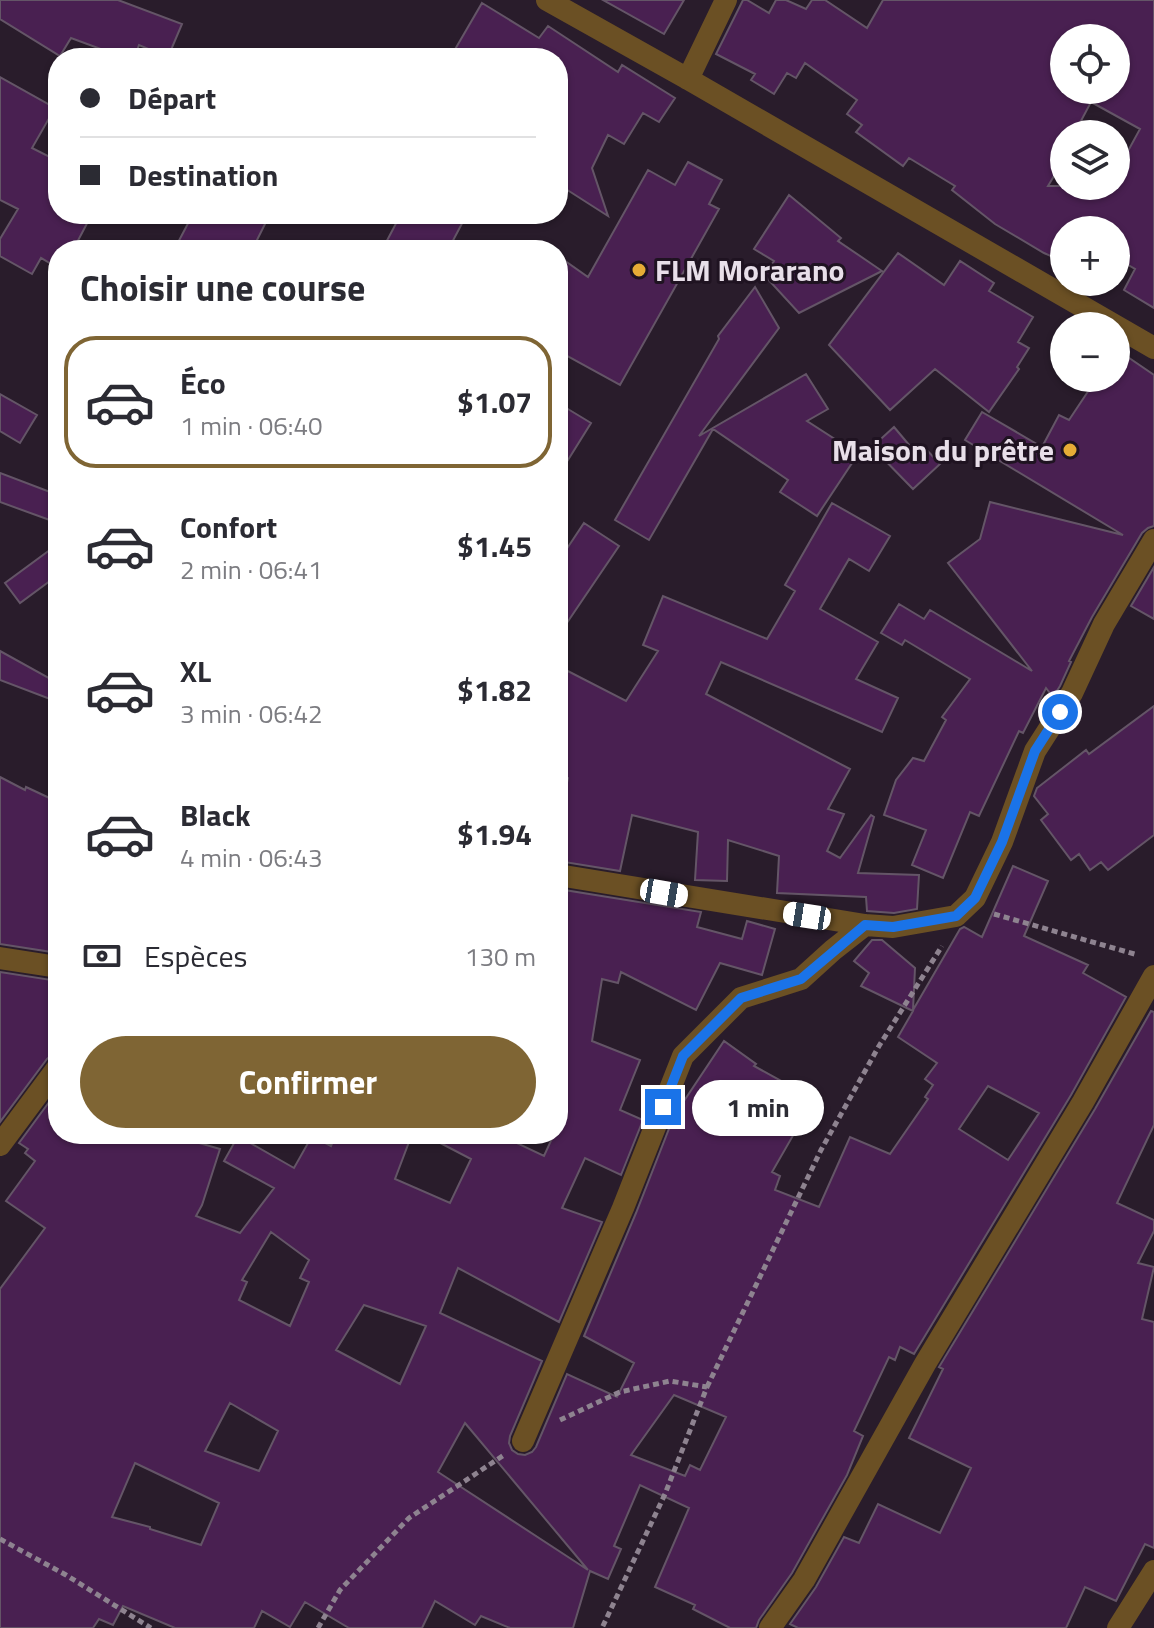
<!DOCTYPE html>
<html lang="fr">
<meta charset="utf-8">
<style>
:root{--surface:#fff;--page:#f7f7f7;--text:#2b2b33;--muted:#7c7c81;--line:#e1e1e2;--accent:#7f6534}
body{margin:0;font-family:"Titillium Web",sans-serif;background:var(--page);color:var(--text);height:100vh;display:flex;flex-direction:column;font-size:30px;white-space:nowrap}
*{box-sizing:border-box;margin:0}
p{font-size:26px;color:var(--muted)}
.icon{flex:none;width:44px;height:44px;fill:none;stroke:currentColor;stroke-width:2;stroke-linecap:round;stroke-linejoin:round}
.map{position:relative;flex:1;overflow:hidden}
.sheet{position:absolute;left:48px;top:240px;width:520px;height:904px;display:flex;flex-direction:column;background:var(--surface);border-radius:32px;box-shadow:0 2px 6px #0004}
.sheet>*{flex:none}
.top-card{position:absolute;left:48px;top:48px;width:520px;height:176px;border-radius:32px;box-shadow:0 2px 6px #0004;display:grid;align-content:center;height:176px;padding:0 32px;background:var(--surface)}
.controls{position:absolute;left:1050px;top:24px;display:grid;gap:16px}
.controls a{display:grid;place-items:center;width:80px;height:80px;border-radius:50%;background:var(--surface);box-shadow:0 2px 6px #0004;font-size:40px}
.end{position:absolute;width:36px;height:36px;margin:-18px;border:10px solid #1a73e8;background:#fff;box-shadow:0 0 0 4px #fff}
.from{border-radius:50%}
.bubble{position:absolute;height:56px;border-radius:28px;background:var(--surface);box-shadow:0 2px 6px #0004;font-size:26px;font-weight:700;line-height:56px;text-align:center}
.car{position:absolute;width:24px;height:48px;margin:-24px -12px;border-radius:10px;box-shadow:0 0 6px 2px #0007;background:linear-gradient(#fff 24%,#345 0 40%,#fff 0 76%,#345 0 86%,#fff 0)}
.top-card b{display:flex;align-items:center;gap:28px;height:76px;font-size:30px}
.top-card b+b{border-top:2px solid var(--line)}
.top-card i{width:20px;height:20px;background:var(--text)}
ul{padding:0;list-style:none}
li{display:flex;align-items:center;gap:24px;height:132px;margin:0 16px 12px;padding:0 16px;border:4px solid transparent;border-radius:32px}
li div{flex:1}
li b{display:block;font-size:30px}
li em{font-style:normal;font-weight:700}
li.active{border-color:var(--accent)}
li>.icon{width:72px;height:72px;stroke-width:1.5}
h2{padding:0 32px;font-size:36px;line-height:96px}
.pay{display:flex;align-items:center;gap:20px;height:88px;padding:0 32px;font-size:30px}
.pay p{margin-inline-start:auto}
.primary-button{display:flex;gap:16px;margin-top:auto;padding:16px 32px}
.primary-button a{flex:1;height:92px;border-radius:48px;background:var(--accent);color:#fff;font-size:32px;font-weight:700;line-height:92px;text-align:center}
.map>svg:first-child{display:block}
.building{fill:#492051;stroke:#645567;stroke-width:2;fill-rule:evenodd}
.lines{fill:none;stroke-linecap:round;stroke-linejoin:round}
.path{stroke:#8e8390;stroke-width:5;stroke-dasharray:6 4;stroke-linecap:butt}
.minor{stroke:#6b5024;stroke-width:22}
.route{stroke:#1a73e8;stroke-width:10}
.poi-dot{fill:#e6ac36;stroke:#1f1321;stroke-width:3}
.labels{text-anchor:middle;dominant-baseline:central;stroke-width:6;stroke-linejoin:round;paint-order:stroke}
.poi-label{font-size:30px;font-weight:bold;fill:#e8dfe9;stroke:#1f1321;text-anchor:start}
</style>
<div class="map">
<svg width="1154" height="1628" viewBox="0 0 1154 1628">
<rect width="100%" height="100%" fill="#291c2b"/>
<path class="building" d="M0 0H118L182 24 168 57 139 45 134 58H125L71 38 60 56 0 19Z
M603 0H684L664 34Z
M743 0H747L769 13 776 0H786L806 9 812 0H825L867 28 883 0H1154V308L1124 290 1135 269 1116 258V230H1064V262L1044 253 995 224 952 190 955 186 909 158 903 166 856 132 862 125 847 114 857 100 805 63 796 78 787 73 774 94 751 80 755 74 716 54ZM1064 38H1116V90H1064ZM1091 102 1140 129 1116 173V186H1048L1063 161 1061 160 1064 154V134H1074Z
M482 3 539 38 548 26 618 72 622 65 675 98 659 122 643 113 624 144 608 135 592 168 608 216 558 184V58H450Z
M0 77 55 108 32 148 58 161V214H92L73 250H58V268L41 258 32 274 0 256V239L18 209 0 200Z
M688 162 722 180 709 204 719 209 620 385 558 351V256L588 277 648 170 675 185Z
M789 195 841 238 838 241 882 271 799 313 764 275 774 261 754 249Z
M193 214H270L252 250H174Z
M401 214H467L448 250H382Z
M898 253 944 285 960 261 994 283 989 291 1033 317 1018 342 1029 348 1017 367 1019 369 989 412 935 369 890 410 829 345Z
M755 287 779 328 699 436 806 374 828 409 807 421 858 454 817 516 780 492 788 480 713 429 649 540 615 520 719 339 718 336Z
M1116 349 1154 375V526L1148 528 1142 533 1092 617 1069 661 1071 662 1060 686 1053 697 1046 688 1023 733 1019 731 979 816 970 812 943 878 912 865 926 830 884 815 896 780 913 758 924 761 946 720 942 717 970 679 905 640 902 645 881 633 899 604 924 619 930 610 1032 671 948 563 980 539 990 502 1123 535 965 440 982 412 1042 447 1059 415 1069 420 1097 378H1116Z
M0 394 37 415 20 443 0 431Z
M558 403 591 423 558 476Z
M894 427 915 452 922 445 940 464 913 489 872 447Z
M0 473 58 495V523L0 502Z
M832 503 890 536 869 571 849 559 820 609 878 642 856 679 898 698 882 732 721 662 706 694 850 769 828 809 844 814 827 851 840 858 871 815 874 817 858 873 919 875 917 909 894 913 867 911 866 897 777 893 779 856 728 840 727 881 695 880 698 832 632 815 620 871 558 861V825L568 778 558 773V666L626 701 658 651 643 645 663 596 767 639 795 591 785 585Z
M584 523 619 546 558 636V562Z
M58 544V575L20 603 5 583Z
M1154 567V619L1131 606Z
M0 651 58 683V702L0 680Z
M1154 706V835L1108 870 1101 862 1090 870 1079 854 1071 860 1041 820 1048 814 1034 796 1037 788 1086 750 1089 754Z
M0 777 25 790 26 787 58 802V953L0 944Z
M1013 866 1048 881 1024 936 1088 965 1083 973 1126 997 1071 1095 914 1354 900 1347 895 1360 889 1357 854 1431 863 1436 847 1475 792 1573 759 1620 756 1628H730L693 1609 695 1605 655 1587 689 1508 640 1485 614 1546 621 1549 608 1579 590 1571 573 1628H510L481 1616 475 1625 435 1601 422 1628H349L305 1602 290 1627 262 1611 254 1628H175L123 1606 113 1625 99 1619 93 1628H0V1289L45 1228 6 1201 35 1161 25 1153 28 1149 19 1143 58 1090V1134H168L220 1149 202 1205 196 1216 240 1233 274 1188 224 1161 238 1136 294 1168 312 1136 331 1146 336 1134H412L395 1179 450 1203 471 1159 423 1134H498L544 1156 554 1134H558V889L701 912 697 927 742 939 747 921 775 929 762 975 720 963 696 1010 621 972 618 983 602 979 592 1041 640 1060 620 1110 643 1120 621 1175 585 1158 562 1208 602 1222 559 1322 458 1268 440 1313 542 1361 510 1436 509 1443 512 1450 518 1454 525 1455 532 1452 536 1447 567 1374 617 1397 634 1363 584 1336 636 1213 674 1116 724 1041 756 1064 754 1066 814 1099 772 1172 780 1176 775 1190 819 1207 850 1137 890 1154 928 1099 925 1097 933 1085 925 1079 937 1063 898 1037 913 1011 861 986 869 973 854 961 872 940H882L915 968 913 1010 960 929 964 927 982 937ZM988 1086 1039 1113 1008 1160 959 1129ZM271 1232 309 1260 300 1278 309 1282 290 1326 239 1300 247 1282 242 1280ZM364 1305 426 1326 400 1384 336 1350ZM674 1395 726 1417 700 1470 690 1465 685 1476 631 1455ZM230 1403 278 1431 259 1471 205 1451ZM465 1423 588 1570 438 1472ZM135 1463 219 1503 201 1545 150 1529V1527L112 1517Z
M0 972 58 981V1053L52 1055 47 1059 0 1122Z
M1151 1011 1154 1012V1125L1117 1203 1154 1220V1231L1138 1263 1154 1267 1142 1319 1154 1322V1548L1145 1544 1116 1601 1085 1587 1066 1628H798L790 1624 816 1587 844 1537 859 1543 878 1504 940 1533 971 1468 909 1438 943 1369 939 1367 1095 1109Z"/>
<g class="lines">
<path class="path" d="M994 914 1138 955
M707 1387 821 1150 879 1046 942 946
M560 1420 620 1392 670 1381 707 1387 665 1494 602 1628
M0 1539 66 1575 151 1628
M318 1628 340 1590 409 1518 504 1455"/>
<path class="minor" d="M547 0 688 79 1116 326
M688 79 726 0
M1116 326 1154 348
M558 875 865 925 893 927 956 916 975 898 1002 842 1035 751 1072 693 1104 624 1154 540
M0 958 58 967
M0 1145 58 1067
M523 1441 623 1208 683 1056 741 998 801 979 833 950 865 925
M770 1628 804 1580 925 1364 1083 1102 1154 976
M1118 1628 1154 1571"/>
</g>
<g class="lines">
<path class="route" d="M663 1107 683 1056 741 998 801 979 865 925 893 927 956 916 975 898 1002 842 1035 751 1060 712"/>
</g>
<g class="poi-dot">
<circle cx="639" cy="270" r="8"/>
<circle cx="1070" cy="450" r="8"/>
</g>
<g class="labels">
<g class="poi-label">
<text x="655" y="270">FLM Morarano</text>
<text x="1054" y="450" text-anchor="end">Maison du prêtre</text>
</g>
</g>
</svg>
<div class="controls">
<a><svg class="icon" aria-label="locate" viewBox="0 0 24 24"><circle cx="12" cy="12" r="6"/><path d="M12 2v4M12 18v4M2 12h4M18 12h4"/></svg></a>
<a><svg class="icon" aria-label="layers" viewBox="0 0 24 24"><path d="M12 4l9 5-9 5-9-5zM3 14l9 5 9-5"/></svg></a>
<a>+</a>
<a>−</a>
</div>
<i class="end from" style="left:1060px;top:712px"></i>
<i class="end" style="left:663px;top:1107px"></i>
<div class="bubble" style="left:692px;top:1080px;width:132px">1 min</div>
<i class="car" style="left:664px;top:893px;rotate:100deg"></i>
<i class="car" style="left:807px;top:916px;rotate:279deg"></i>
<div class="top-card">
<b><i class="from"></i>Départ</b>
<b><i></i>Destination</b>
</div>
<section class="sheet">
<h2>Choisir une course</h2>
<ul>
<li class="active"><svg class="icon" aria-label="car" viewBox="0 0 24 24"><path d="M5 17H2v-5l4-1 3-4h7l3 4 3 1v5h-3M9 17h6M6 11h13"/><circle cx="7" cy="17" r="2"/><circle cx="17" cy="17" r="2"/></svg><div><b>Éco</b><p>1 min · 06:40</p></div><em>$1.07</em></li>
<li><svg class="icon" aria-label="car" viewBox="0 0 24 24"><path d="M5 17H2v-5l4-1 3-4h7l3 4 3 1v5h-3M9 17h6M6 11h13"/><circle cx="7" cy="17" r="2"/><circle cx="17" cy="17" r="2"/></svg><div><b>Confort</b><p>2 min · 06:41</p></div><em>$1.45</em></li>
<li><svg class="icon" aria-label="car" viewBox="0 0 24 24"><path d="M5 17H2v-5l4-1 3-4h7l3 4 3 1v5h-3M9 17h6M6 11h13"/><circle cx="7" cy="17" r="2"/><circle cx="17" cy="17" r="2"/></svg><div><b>XL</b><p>3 min · 06:42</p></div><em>$1.82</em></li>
<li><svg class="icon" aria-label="car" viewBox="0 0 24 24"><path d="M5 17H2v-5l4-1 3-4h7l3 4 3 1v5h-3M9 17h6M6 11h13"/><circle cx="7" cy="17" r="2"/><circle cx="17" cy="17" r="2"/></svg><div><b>Black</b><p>4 min · 06:43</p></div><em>$1.94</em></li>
</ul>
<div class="pay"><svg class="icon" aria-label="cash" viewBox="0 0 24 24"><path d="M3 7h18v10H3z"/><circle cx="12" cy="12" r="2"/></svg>Espèces<p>130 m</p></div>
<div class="primary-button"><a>Confirmer</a></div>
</section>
</div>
